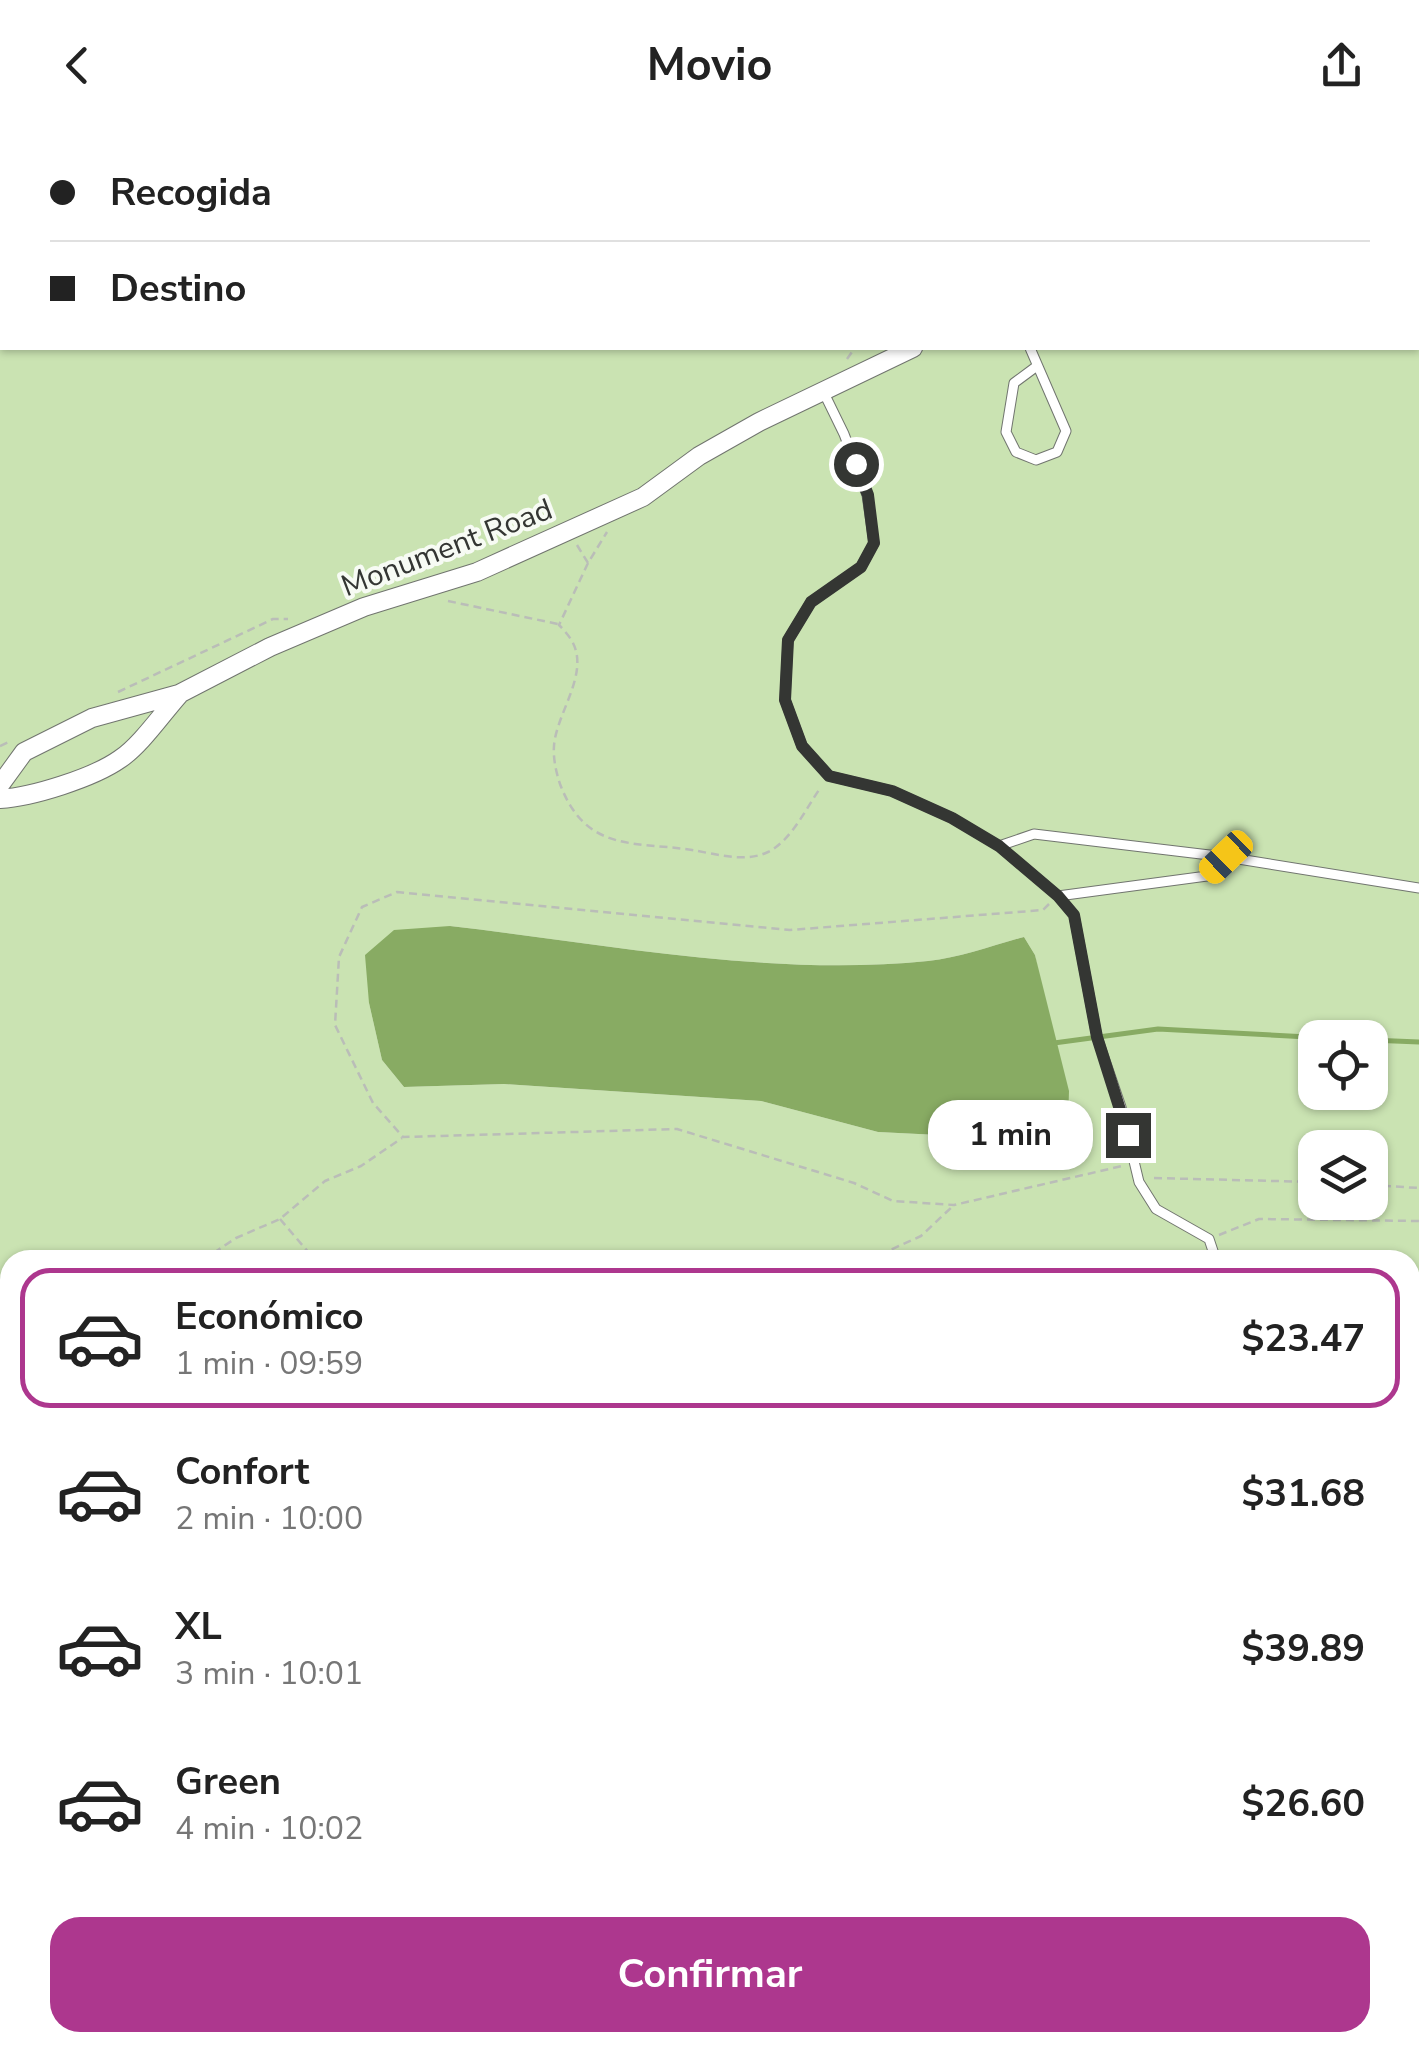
<!DOCTYPE html>
<html lang="es">
<meta charset="utf-8">
<style>
:root{--surface:#fff;--page:#f2f2f2;--text:#222;--muted:#767676;--line:#e0e0e0;--accent:#ad378e}
body{margin:0;font-family:"Nunito Sans",sans-serif;background:var(--page);color:var(--text);height:100vh;display:flex;flex-direction:column;font-size:38px;white-space:nowrap}
*{box-sizing:border-box;margin:0}
p{font-size:32px;color:var(--muted)}
.icon{flex:none;width:55px;height:55px;fill:none;stroke:currentColor;stroke-width:2;stroke-linecap:round;stroke-linejoin:round}
.map{position:relative;flex:1;overflow:hidden}
.panel{position:absolute;left:0px;top:1120px;width:1420px;height:802px;display:flex;flex-direction:column;background:var(--surface);border-radius:30px 30px 0 0;box-shadow:0 2px 8px #0004}
.panel>*{flex:none}
.hud{position:absolute;left:0px;top:0px;width:1420px;height:220px;box-shadow:0 2px 8px #0004;display:grid;align-content:center;height:220px;padding:0 50px;background:var(--surface)}
.tools{position:absolute;left:1298px;top:890px;display:grid;gap:20px}
.tools a{display:grid;place-items:center;width:90px;height:90px;border-radius:20px;background:var(--surface);box-shadow:0 2px 8px #0004;font-size:50px}
.end{position:absolute;width:45px;height:45px;margin:-22px;border:12px solid #343633;background:#fff;box-shadow:0 0 0 5px #fff}
.from{border-radius:50%}
.bubble{position:absolute;height:70px;border-radius:30px;background:var(--surface);box-shadow:0 2px 8px #0004;font-size:32px;font-weight:700;line-height:70px;text-align:center}
.car{position:absolute;width:30px;height:60px;margin:-30px -15px;border-radius:12px;box-shadow:0 0 8px 2px #0007;background:linear-gradient(#f5c518 24%,#345 0 40%,#f5c518 0 76%,#345 0 86%,#f5c518 0)}
.hud b{display:flex;align-items:center;gap:35px;height:95px;font-size:38px}
.hud b+b{border-top:2px solid var(--line)}
.hud i{width:25px;height:25px;background:var(--text)}
ul{padding:18px 0 0;list-style:none}
li{display:flex;align-items:center;gap:30px;height:140px;margin:0 20px 15px;padding:0 30px;border:5px solid transparent;border-radius:30px}
li div{flex:1}
li b{display:block;font-size:38px}
li em{font-style:normal;font-weight:700}
li.selected{border-color:var(--accent)}
li>.icon{width:90px;height:90px;stroke-width:1.5}
.button{display:flex;gap:20px;margin-top:auto;padding:20px 50px}
.button a{flex:1;height:115px;border-radius:30px;background:var(--accent);color:#fff;font-size:40px;font-weight:700;line-height:115px;text-align:center}
header{display:flex;justify-content:space-between;align-items:center;height:130px;padding:0 50px;background:var(--surface);font-size:45px;font-weight:700}
.map>svg:first-child{display:block}
.green{fill:#cae3b2;fill-rule:evenodd}
.water{fill:#88ab63}
.lines{fill:none;stroke-linecap:round;stroke-linejoin:round}
.stream{stroke:#88ab63;stroke-width:5}
.lane-casing{stroke:#71756f;stroke-width:11}
.street-casing{stroke:#71756f;stroke-width:20}
.path{stroke:#babdb8;stroke-width:2.5;stroke-dasharray:8 5;stroke-linecap:butt}
.lane{stroke:#fff;stroke-width:9}
.street{stroke:#fff;stroke-width:18}
.route{stroke:#343633;stroke-width:12}
.labels{text-anchor:middle;dominant-baseline:central;stroke-width:8;stroke-linejoin:round;paint-order:stroke}
.street-label{font-size:30px;fill:#343633;stroke:#f7fbf4}
</style>
<header><svg class="icon" aria-label="back" viewBox="0 0 24 24"><path d="M15 5l-7 7 7 7"/></svg>Movio<svg class="icon" aria-label="share" viewBox="0 0 24 24"><path d="M12 15V3M7 8l5-5 5 5M5 13v7h14v-7"/></svg></header>
<div class="map">
<svg width="1419" height="1922" viewBox="0 0 1419 1922">
<rect width="100%" height="100%" fill="#f7fbf4"/>
<path class="green" d="M0 0H1419V1922H0ZM2 2H1418V218H2ZM450 796C607 814 769 847 928 831 960 828 993 815 1024 807L1035 825 1068 992 999 1008 878 1002 761 971 504 954 404 957 382 930 369 873ZM1315 908H1370V962H1315ZM1315 1018H1370V1072H1315ZM10 1130H1410V1912H10Z"/>
<path class="water" d="M450 796C607 814 769 847 928 831 960 828 993 815 1024 807L1035 825 1069 961 1068 992 999 1008 878 1002 761 971 504 954 404 957 382 930 369 873 365 825 394 800Z"/>
<g class="lines">
<path class="stream" d="M1370 910 1419 912
M1054 913 1158 899 1327 908"/>
<defs>
<path id="lane" d="M1030 218 1066 301 1057 322 1036 330 1016 322 1006 302 1014 253 1037 236
M824 263 844 304 867 365 874 413 861 437 811 472 788 510 785 570 802 616 829 646 892 661 952 688 999 716 1058 766 1074 785 1097 907 1121 977 1139 1052 1156 1079 1209 1109 1216 1130
M999 716 1034 704 1226 727 1419 758
M1058 766 1207 746 1226 727
M972 1912 976 1922"/>
<path id="street" d="M1326 2 1329 0
M0 655 24 622 92 588 179 564 270 517 364 477 477 442 643 367 699 326 759 292 913 218
M0 669C32 667 93 648 120 629 140 616 162 584 179 565"/>
</defs>
<use href="#lane" class="lane-casing"/>
<use href="#street" class="street-casing"/>
<path class="path" d="M755 0 757 2
M1127 2 1132 0
M847 229 852 222 851 218
M577 415 588 433 607 402
M588 433 559 495C564 500 570 507 573 513 589 545 556 584 554 616 553 628 556 642 560 654 586 723 634 711 692 720 716 724 745 733 768 722 792 710 806 678 821 657
M448 471 558 494
M118 562 273 489H288
M0 616 11 611
M1049 774 1043 780 790 800 397 762 362 777 339 827 335 895 373 973 403 1007 677 999 854 1053 893 1071 954 1075 1122 1036
M1154 1048 1315 1052
M1370 1055 1419 1058
M280 1089 315 1130
M1219 1105 1259 1089 1419 1091
M203 1130 236 1108 280 1089 325 1051 361 1036 402 1008
M868 1130 921 1106 954 1075
M1410 1243 1419 1240
M0 1254 10 1248
M0 1296 10 1295
M0 1703 10 1707
M1410 1741 1419 1746
M235 1912 246 1922
M687 1912 689 1922
M473 1922 474 1912"/>
<use href="#lane" class="lane"/>
<use href="#street" class="street"/>
</g>
<g class="lines">
<path class="route" d="M856 334 868 365 874 413 861 437 811 472 788 510 785 570 802 616 829 646 892 661 952 688 999 716 1058 766 1074 785 1097 907 1128 1005"/>
</g>
<g class="labels">
<g class="street-label">
<text transform="translate(447 418) rotate(-21)">Monument Road</text>
</g>
</g>
</svg>
<div class="tools">
<a><svg class="icon" aria-label="locate" viewBox="0 0 24 24"><circle cx="12" cy="12" r="6"/><path d="M12 2v4M12 18v4M2 12h4M18 12h4"/></svg></a>
<a><svg class="icon" aria-label="layers" viewBox="0 0 24 24"><path d="M12 4l9 5-9 5-9-5zM3 14l9 5 9-5"/></svg></a>
</div>
<i class="end from" style="left:856px;top:334px"></i>
<i class="end" style="left:1128px;top:1005px"></i>
<div class="bubble" style="left:928px;top:970px;width:165px">1 min</div>
<i class="car" style="left:1226px;top:727px;rotate:226deg"></i>
<div class="hud">
<b><i class="from"></i>Recogida</b>
<b><i></i>Destino</b>
</div>
<section class="panel">
<ul>
<li class="selected"><svg class="icon" aria-label="car" viewBox="0 0 24 24"><path d="M5 17H2v-5l4-1 3-4h7l3 4 3 1v5h-3M9 17h6M6 11h13"/><circle cx="7" cy="17" r="2"/><circle cx="17" cy="17" r="2"/></svg><div><b>Económico</b><p>1 min · 09:59</p></div><em>$23.47</em></li>
<li><svg class="icon" aria-label="car" viewBox="0 0 24 24"><path d="M5 17H2v-5l4-1 3-4h7l3 4 3 1v5h-3M9 17h6M6 11h13"/><circle cx="7" cy="17" r="2"/><circle cx="17" cy="17" r="2"/></svg><div><b>Confort</b><p>2 min · 10:00</p></div><em>$31.68</em></li>
<li><svg class="icon" aria-label="car" viewBox="0 0 24 24"><path d="M5 17H2v-5l4-1 3-4h7l3 4 3 1v5h-3M9 17h6M6 11h13"/><circle cx="7" cy="17" r="2"/><circle cx="17" cy="17" r="2"/></svg><div><b>XL</b><p>3 min · 10:01</p></div><em>$39.89</em></li>
<li><svg class="icon" aria-label="car" viewBox="0 0 24 24"><path d="M5 17H2v-5l4-1 3-4h7l3 4 3 1v5h-3M9 17h6M6 11h13"/><circle cx="7" cy="17" r="2"/><circle cx="17" cy="17" r="2"/></svg><div><b>Green</b><p>4 min · 10:02</p></div><em>$26.60</em></li>
</ul>
<div class="button"><a>Confirmar</a></div>
</section>
</div>
